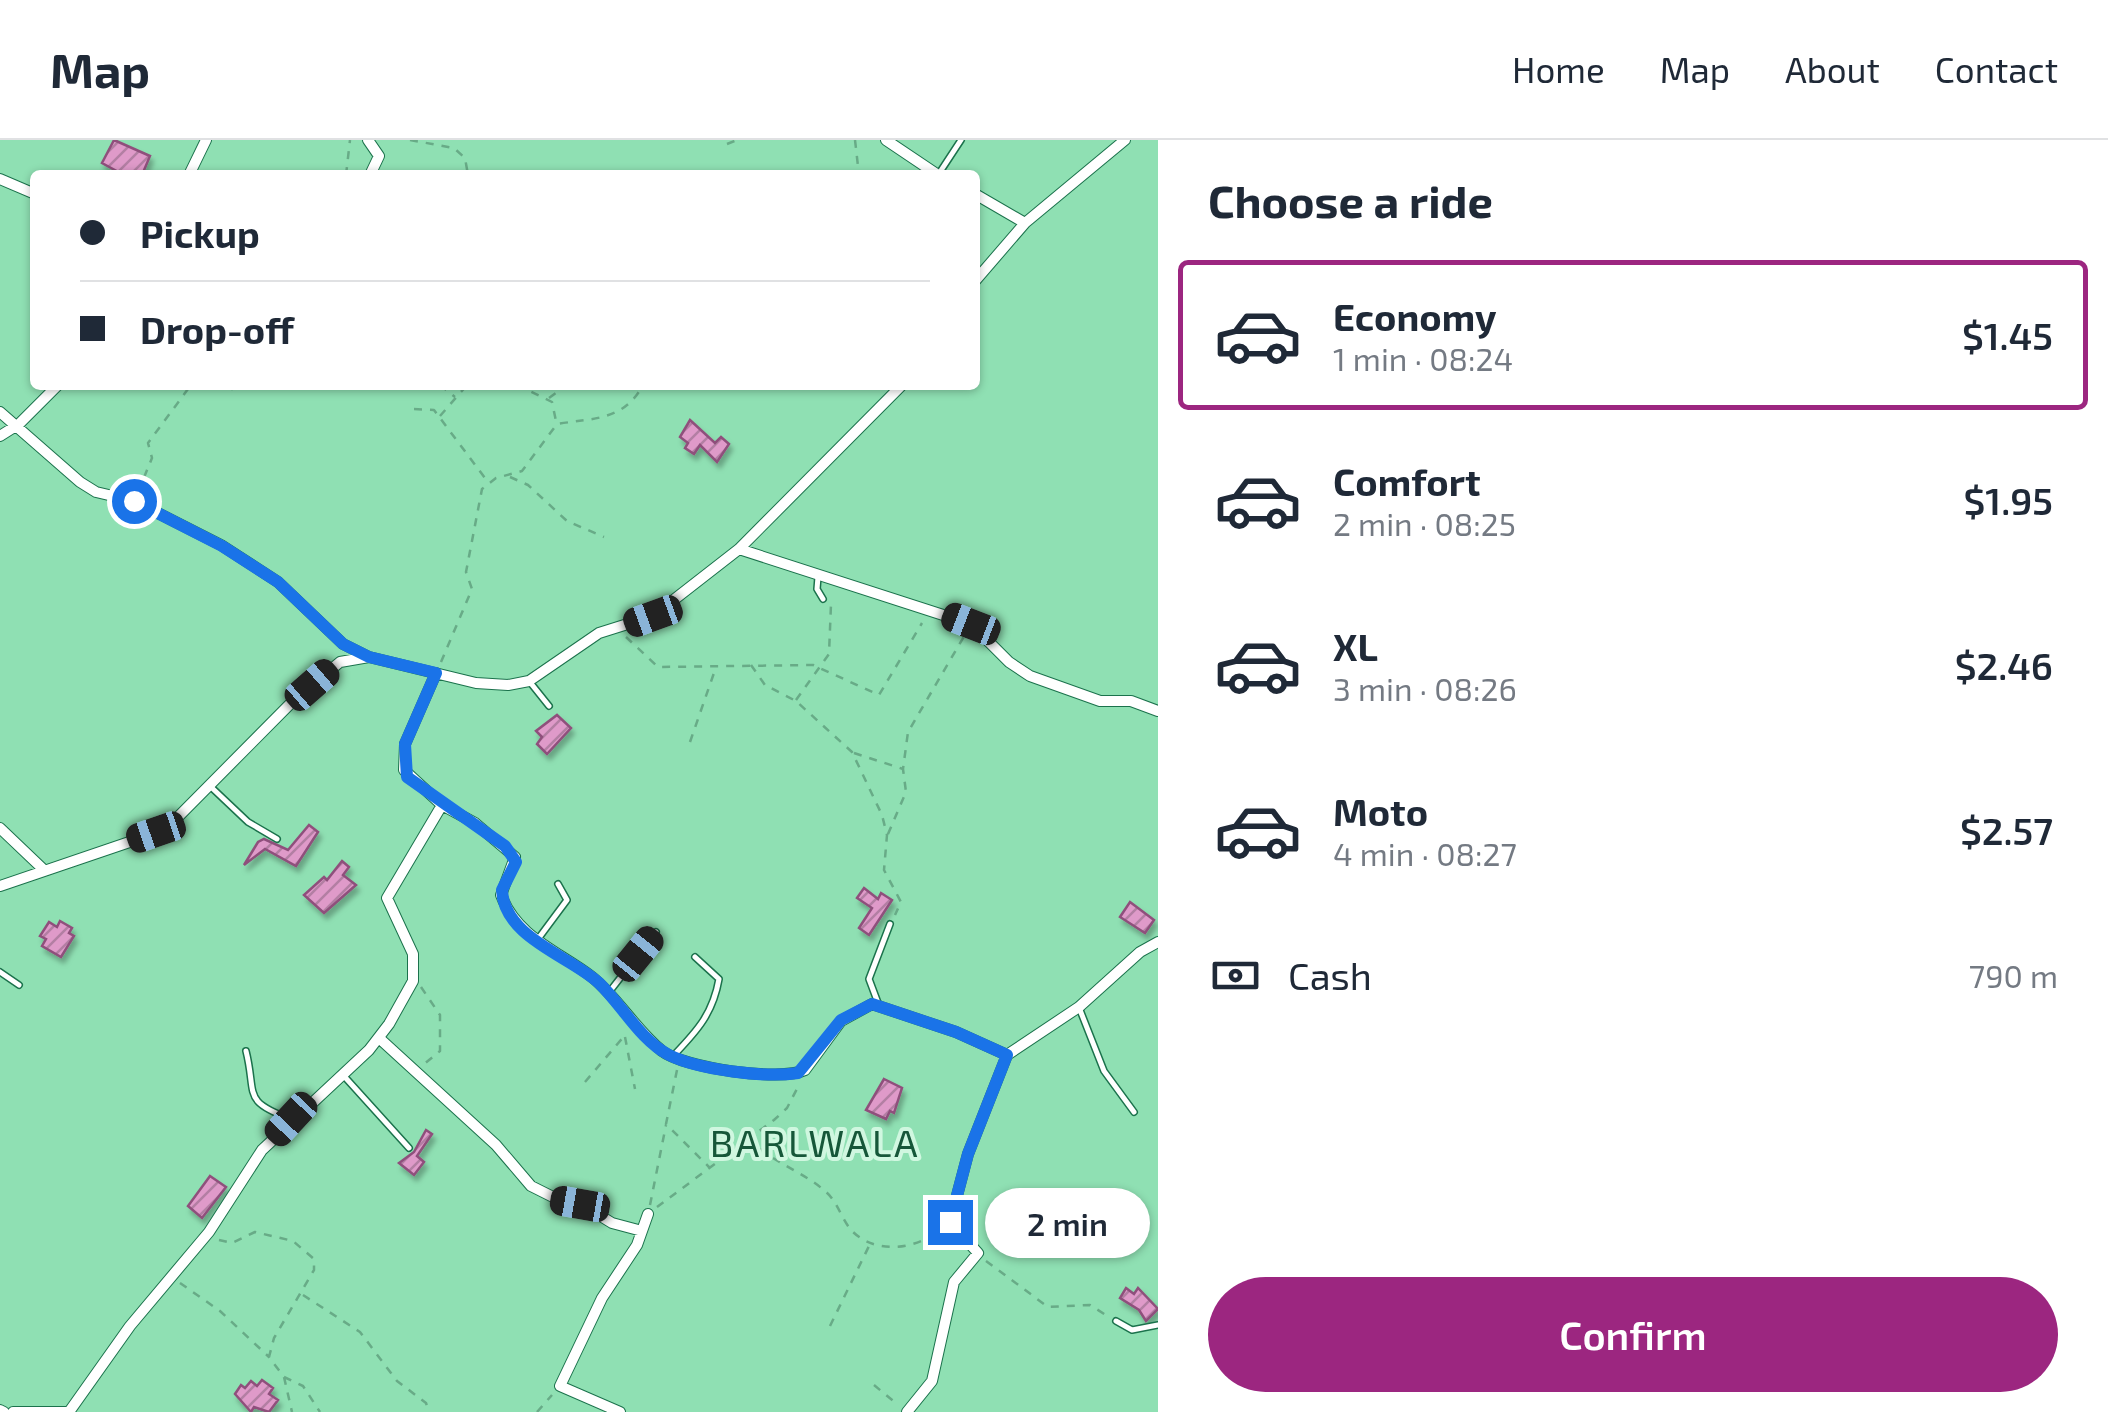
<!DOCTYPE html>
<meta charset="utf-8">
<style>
:root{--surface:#fff;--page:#f2f2f3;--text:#1f2937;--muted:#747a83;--line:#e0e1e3;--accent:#9c2680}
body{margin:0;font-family:"Exo 2",sans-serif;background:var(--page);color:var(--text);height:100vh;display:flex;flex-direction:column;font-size:38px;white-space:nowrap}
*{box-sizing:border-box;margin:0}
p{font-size:32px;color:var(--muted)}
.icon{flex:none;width:55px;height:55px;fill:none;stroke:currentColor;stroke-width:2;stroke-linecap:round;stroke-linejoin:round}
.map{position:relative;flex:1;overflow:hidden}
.drawer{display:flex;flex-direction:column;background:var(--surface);width:950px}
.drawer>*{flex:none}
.banner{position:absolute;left:30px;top:30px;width:950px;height:220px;border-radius:10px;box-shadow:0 2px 8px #0004;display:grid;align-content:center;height:220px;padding:0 50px;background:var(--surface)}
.end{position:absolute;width:45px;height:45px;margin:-22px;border:12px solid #1a73e8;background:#fff;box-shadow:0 0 0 5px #fff}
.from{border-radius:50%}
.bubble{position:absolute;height:70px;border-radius:35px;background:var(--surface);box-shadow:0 2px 8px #0004;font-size:32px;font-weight:600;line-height:70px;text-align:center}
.car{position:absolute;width:30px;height:60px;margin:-30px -15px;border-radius:12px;box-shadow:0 0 8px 2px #0007;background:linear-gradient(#222 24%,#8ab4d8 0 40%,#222 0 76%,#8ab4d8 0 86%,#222 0)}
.banner b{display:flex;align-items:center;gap:35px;height:95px;font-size:38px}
.banner b+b{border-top:2px solid var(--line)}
.banner i{width:25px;height:25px;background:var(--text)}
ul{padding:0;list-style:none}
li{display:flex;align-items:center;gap:30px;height:150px;margin:0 20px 15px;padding:0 30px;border:5px solid transparent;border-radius:10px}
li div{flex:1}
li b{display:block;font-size:38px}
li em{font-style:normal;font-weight:600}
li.current{border-color:var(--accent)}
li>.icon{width:90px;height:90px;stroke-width:1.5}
h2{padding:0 50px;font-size:45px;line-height:120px}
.pay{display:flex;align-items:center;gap:25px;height:110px;padding:0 50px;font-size:38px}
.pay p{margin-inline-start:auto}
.cta{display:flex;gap:20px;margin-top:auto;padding:20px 50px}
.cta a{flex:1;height:115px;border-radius:60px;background:var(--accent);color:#fff;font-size:40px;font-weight:600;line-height:115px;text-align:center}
header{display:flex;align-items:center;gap:60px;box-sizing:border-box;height:140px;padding:0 50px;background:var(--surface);border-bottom:2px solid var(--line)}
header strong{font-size:48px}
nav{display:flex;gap:55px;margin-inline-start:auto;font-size:35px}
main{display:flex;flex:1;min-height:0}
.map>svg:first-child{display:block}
.building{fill:url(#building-hatch);stroke:#8f507c;stroke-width:2.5;filter:url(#shadow)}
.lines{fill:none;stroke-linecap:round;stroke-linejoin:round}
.lane-casing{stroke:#1b724c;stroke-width:8}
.street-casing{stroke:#1b724c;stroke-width:12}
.path{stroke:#68ab87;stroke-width:2.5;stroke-dasharray:8 8;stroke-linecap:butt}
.lane{stroke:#fff;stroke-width:5}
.street{stroke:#fff;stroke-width:10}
.route{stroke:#1a73e8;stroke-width:12}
.labels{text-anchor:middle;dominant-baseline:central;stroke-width:8;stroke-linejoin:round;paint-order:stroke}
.quarter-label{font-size:38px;letter-spacing:2.5px;fill:#165739;stroke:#d0f7e0}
</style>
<header>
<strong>Map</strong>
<nav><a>Home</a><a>Map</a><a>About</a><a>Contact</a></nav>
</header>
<main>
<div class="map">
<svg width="1158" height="1272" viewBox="0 0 1158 1272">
<defs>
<pattern id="building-hatch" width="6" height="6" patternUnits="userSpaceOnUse" patternTransform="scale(2.5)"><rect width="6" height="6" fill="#df9ac9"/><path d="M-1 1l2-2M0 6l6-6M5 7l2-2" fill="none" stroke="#b37ea3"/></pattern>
<filter id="shadow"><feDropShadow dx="3" dy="5.5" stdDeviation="2.5" flood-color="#0004"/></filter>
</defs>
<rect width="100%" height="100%" fill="#8fe0b3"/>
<path class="building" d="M114 0 150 16 142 35H124L102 23Z
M690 280 715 303 721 297 729 304 717 322 700 305 694 314 685 308 688 303 680 297Z
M557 575 571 588 547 614 537 604 542 597 536 591Z
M309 685 318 692 296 726 265 709 244 725 258 702 264 699 288 710Z
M342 721 349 727 343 735 356 745 324 773 304 755 324 737 327 740Z
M864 748 878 759 881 753 892 760 869 795 859 788 872 768 857 758Z
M1130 762 1154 780 1145 793 1120 777Z
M60 781 72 788 69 793 74 796 61 817 42 806 46 799 40 796 49 782 57 787Z
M884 939 902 948 894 973 890 971 886 979 866 970Z
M426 990 432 994 417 1016 424 1022 414 1035 399 1023 414 1012Z
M210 1036 226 1047 202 1078 188 1066Z
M1126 1148 1134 1154 1138 1148 1158 1169 1146 1181 1139 1170 1120 1158Z
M262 1240 273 1248 269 1254 278 1260 269 1272 254 1267 251 1272 235 1254 241 1245 245 1248 251 1241 257 1246Z"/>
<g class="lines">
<defs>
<path id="lane" d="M938 35 961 0
M232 246 233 245
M818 437 817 449 823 459
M529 541 549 566
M211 647 248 682 277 699
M538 799 567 760 558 744
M0 832 19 845
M610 851 656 792
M878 863 869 839 890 784
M1080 870 1104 931 1134 972
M246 911C257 955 241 961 291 979
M674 915C698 890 713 873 719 839L695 817
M343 935 409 1008
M1116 1181 1132 1190 1158 1185"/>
<path id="street" d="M368 0 379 16 370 35
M886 0 938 35
M189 35 206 0
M0 39 35 54
M975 54 1025 83
M975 141 1025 83 1125 0
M0 272 80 342 96 352 134 361 221 405 278 442 343 504 369 517
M0 296 19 284 58 245
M739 409 971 484 1009 522 1030 536 1100 561H1131L1158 571
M442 665 475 683 515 717 501 755C517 798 560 812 592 837 618 858 635 889 662 911 684 928 780 942 805 930L841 881 872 864 956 892 1007 915 1079 867 1140 812 1158 802
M0 688 44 730
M0 746 156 693 175 680 292 562 340 522 369 517 476 543 508 545 529 541 599 493 653 476 739 409 902 245
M379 898 496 1005 531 1046 559 1060 581 1064 612 1083 642 1091
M0 1270 4 1272
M13 1272H69
M69 1272 130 1186 209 1092 262 1010 369 910 389 884 413 841V814L387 758 442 665 404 630 405 604 436 533
M620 1272 560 1246 602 1158 637 1105 648 1074
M907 1272 932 1241 954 1142 978 1113 950 1082 968 1014 1007 915"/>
</defs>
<use href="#lane" class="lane-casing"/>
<use href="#street" class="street-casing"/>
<path class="path" d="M410 0 454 8 465 18 468 35
M855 0 859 35
M727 4 737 0
M346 35 350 0
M440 245 455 257
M517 245 552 262 556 281
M549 258 567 245
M414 269 434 270 488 342
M440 276 467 245
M510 337 528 345 567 381 604 397
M138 352 152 318 148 303 191 245
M626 497 658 527 813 525 879 555 922 483
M441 522 472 449 466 432 482 349 496 338 522 331 557 284C593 278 624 281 643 245
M751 525 765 545 796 561 852 612 882 675 887 695 884 730 901 762 895 775
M796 560 829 514 831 464
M690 602 715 530
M854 613 903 629
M888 694 906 652 903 629 908 592 966 493
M421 847 440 875V911L423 925
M625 897 635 949
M677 930 666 984 709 1027
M585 942 626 894
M748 998C772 1023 803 1031 826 1052 838 1062 842 1081 853 1092 877 1115 917 1109 940 1090
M650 1065 666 985
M657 1067 774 980 787 968 800 943
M219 1100 232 1103 255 1092 293 1101 314 1119V1130L274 1198 269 1217 284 1237 292 1272
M986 1121 1048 1167 1090 1165 1109 1177
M180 1143 220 1171 269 1217
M303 1155 360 1192 397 1241 426 1263 429 1272
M830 1186 870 1104
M284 1237 303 1246 320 1272
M874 1245 897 1264
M537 1272 552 1255"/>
<use href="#lane" class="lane"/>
<use href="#street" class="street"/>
</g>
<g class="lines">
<path class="route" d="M134 361 222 406 278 442 343 504 369 517 436 533 405 604 407 637 505 706 516 722 502 750C504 798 570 816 599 843 622 865 640 900 669 915 699 930 766 938 798 933L841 880 872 864 956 892 1007 915 968 1014 950 1082"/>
</g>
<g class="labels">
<g class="quarter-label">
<text x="815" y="1002">BARLWALA</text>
</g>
</g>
</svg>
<i class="end from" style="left:134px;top:361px"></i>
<i class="end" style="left:950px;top:1082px"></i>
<div class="bubble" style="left:985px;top:1048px;width:165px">2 min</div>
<i class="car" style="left:653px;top:476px;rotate:250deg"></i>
<i class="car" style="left:971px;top:484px;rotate:291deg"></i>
<i class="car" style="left:312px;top:545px;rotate:49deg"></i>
<i class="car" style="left:156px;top:692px;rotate:251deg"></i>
<i class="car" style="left:638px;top:814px;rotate:39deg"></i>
<i class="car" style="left:291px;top:979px;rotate:223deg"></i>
<i class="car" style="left:580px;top:1064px;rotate:280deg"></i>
<div class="banner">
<b><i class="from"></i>Pickup</b>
<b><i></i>Drop-off</b>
</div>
</div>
<section class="drawer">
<h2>Choose a ride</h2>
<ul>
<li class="current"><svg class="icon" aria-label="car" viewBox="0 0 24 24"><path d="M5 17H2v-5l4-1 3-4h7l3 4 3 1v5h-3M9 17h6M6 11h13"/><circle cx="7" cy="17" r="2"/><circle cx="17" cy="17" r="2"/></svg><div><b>Economy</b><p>1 min · 08:24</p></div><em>$1.45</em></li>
<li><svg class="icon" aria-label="car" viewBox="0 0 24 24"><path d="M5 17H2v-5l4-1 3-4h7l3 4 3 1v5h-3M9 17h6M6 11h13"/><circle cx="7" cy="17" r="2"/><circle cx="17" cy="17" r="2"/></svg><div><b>Comfort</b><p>2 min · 08:25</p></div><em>$1.95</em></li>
<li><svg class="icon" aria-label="car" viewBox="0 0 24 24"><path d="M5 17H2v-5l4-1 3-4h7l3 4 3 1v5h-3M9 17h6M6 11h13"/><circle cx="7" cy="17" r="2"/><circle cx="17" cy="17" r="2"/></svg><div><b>XL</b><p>3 min · 08:26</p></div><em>$2.46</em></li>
<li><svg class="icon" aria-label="car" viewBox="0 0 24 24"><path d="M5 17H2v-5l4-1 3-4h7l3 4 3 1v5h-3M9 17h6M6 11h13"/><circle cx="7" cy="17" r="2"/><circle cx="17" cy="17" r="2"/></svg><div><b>Moto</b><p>4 min · 08:27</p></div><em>$2.57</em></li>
</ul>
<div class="pay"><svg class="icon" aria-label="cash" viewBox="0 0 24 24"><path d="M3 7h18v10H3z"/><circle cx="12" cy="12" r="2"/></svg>Cash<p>790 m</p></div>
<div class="cta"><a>Confirm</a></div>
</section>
</main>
